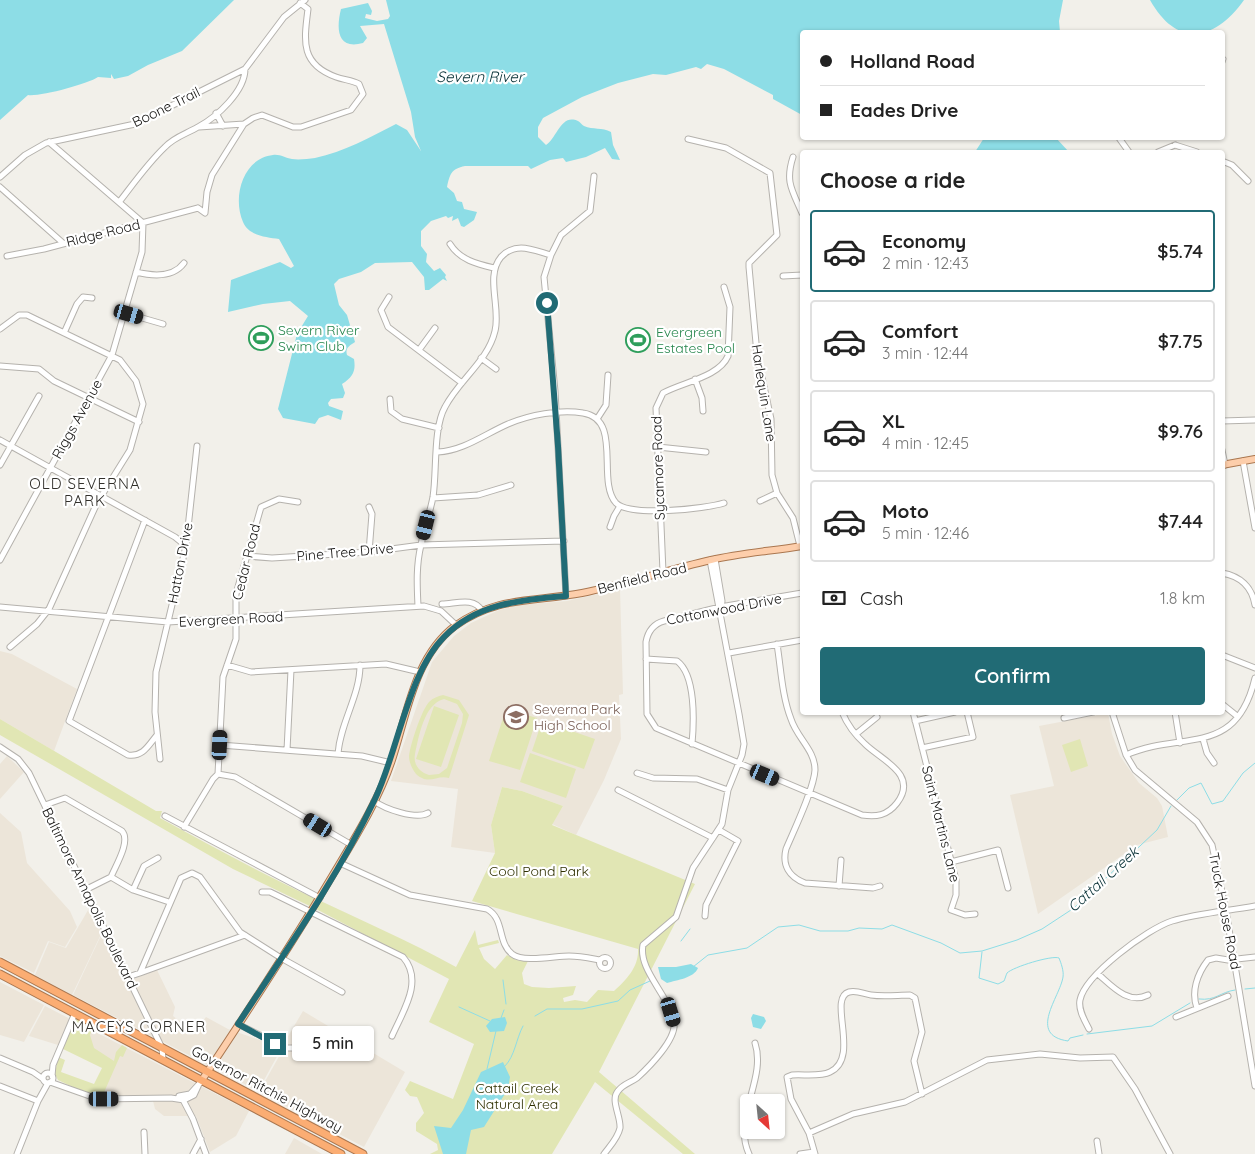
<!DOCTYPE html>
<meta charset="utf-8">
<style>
:root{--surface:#fff;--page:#f2f2f2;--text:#222;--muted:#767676;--line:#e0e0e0;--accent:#216b75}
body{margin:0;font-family:Quicksand,sans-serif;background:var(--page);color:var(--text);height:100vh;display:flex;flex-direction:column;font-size:19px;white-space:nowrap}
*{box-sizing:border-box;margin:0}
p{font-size:16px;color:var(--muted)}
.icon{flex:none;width:28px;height:28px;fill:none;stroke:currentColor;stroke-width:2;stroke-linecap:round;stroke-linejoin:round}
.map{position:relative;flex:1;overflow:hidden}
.details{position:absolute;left:800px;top:150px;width:425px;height:565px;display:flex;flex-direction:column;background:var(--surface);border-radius:5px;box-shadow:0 1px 4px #0004}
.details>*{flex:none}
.hud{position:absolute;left:800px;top:30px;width:425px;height:110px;border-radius:5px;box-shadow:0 1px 4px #0004;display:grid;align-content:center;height:110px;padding:0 20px;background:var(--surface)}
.needle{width:32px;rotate:153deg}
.fabs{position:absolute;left:740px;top:1094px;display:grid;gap:10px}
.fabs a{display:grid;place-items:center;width:45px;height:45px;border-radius:5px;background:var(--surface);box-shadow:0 1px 4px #0004;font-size:25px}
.end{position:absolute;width:22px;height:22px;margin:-11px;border:6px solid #216b75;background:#fff;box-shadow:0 0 0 2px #fff}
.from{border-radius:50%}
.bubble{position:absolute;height:35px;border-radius:5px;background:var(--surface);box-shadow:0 1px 4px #0004;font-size:16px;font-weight:600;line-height:35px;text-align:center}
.car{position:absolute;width:15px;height:30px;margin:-15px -8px;border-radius:6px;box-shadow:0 0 4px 1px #0007;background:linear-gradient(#222 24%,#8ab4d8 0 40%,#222 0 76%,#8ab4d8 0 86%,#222 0)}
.hud b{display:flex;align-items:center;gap:18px;height:48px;font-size:19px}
.hud b+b{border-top:1px solid var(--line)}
.hud i{width:12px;height:12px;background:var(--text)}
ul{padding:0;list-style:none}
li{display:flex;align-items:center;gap:15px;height:82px;margin:0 10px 8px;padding:0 10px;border:2px solid var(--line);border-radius:5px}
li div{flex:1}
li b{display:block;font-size:19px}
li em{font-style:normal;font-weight:600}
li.current{border-color:var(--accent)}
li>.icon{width:45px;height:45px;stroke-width:1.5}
h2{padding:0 20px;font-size:22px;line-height:60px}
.pay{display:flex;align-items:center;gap:12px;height:55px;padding:0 20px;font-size:19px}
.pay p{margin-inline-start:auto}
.cta{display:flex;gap:10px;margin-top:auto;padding:10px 20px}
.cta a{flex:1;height:58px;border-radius:5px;background:var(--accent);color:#fff;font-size:20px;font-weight:600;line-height:58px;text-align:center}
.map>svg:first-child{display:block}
.built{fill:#ece5d9}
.green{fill:#e1e6b4;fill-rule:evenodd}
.water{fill:#8ddde6}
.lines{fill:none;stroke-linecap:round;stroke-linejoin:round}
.stream{stroke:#8ddde6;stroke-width:1}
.minor-casing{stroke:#b5b2ad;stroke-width:7}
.major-casing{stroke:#aa7750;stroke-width:8}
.highway-casing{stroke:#aa7750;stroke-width:9}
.minor{stroke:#fff;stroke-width:5}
.major{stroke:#fdceab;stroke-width:6}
.highway{stroke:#fbad73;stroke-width:7}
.route{stroke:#216b75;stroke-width:6}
.labels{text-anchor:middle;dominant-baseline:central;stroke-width:4.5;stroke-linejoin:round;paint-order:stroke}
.street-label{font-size:14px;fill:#131210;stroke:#fff}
.leisure-label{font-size:14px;fill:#27864d;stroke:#fff;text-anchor:start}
.education-label{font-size:14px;fill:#785e54;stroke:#fff;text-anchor:start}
.park-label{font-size:14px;fill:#2f3000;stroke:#fff}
.water-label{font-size:15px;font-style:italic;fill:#062f34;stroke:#fff}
.neighbourhood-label{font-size:15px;letter-spacing:1px;fill:#32302b;stroke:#fff}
</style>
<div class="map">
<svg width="1255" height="1154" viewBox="0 0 1255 1154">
<rect width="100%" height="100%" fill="#f2f0ea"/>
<path class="built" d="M620 589 623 694 619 695 621 739 604 780 576 835 552 824 563 806 522 791 502 787 491 825 495 853 451 847 458 789 391 781 432 662 454 636 471 623 497 611 517 605 567 601Z
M0 651 12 654 77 689 54 751 0 719Z
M1108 713 1112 734 1120 756 1139 783 1157 798 1162 806 1168 837 1137 845 1038 914 1010 795 1054 786 1039 726Z
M7 756 24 772 0 799V764Z
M0 813 21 832 27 863 70 911 77 927 65 947 48 941 34 973 0 956Z
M91 905 103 930 72 995 35 975 49 942 66 948Z
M103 931 133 979 157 970 175 1007 173 1016 194 1032 206 1017 228 1029 260 1040 280 1051 258 1091 73 995Z
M0 982 44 1005 24 1042 0 1035Z
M45 1006 249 1111 236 1136 210 1152 196 1116H164L155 1109 153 1101 101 1096 115 1064 70 1039 58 1045 29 1036Z
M303 1011 405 1072 364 1147 259 1092 281 1053 284 1043Z
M294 1138 322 1154H285Z"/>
<path class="green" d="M443 695 459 700 469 715 449 778C437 774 429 786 416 774 412 769 409 762 409 756 410 745 422 709 429 702 433 698 438 696 443 695ZM444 699 457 704 463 714 462 723 447 768 439 774 429 775C419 772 413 764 415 754 419 736 424 704 444 699Z
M434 706 459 715 441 767 416 759Z
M506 709 537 718 520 770 489 761Z
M0 719 156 811H162L160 818C210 845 260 873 312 897 361 920 409 941 456 967L475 930 478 945 498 940 499 943 479 948 484 959 495 969 507 955 516 960 528 961 522 973 524 984 532 987 549 988 576 986 573 995 563 998 564 1002 575 1000 587 1002 598 990 614 991C626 980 639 967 638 949L472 901 495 853 491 825 502 787 522 791 563 806 552 825 695 884 599 1072 695 1154H683L595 1082 552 1154H430L438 1150 437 1144 416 1131V1123L424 1113 417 1097 410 1096 405 1090 410 1081 453 1099 474 1044 429 1022 449 979 318 910 233 869 0 735Z
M542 721 595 739 584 769 532 751Z
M1080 739 1088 766 1071 772 1062 745Z
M530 753 576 769 566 798 520 782Z
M76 1019 92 1029 90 1035 94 1048 114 1061 116 1052 122 1045 127 1048 123 1057 120 1056 102 1097 96 1098 58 1080 55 1074 58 1057 65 1060 61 1072 94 1084 102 1068 61 1048Z"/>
<path class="water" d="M0 0H234L182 51 148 65 128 76 114 79 111 74V78L98 77C88 84 39 97 28 95L0 120Z
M386 0H1063L1059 21 1060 32H802V115L773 99V95L724 69 707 64 701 69 696 67 666 75 653 74 618 83 582 97 543 118 538 127V137L546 145C557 138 561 113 578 121 580 122 582 125 584 126 593 130 602 127 611 132L613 145 620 160 612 159 605 148 586 157 566 162 563 158 550 160 531 169 528 166H465C451 169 450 174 447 187L454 193 457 201 462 202 464 209 477 212 474 220 464 227 461 226 458 218 452 221 453 216 448 218 446 216 431 221 421 231V246L427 254 426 262 434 271 440 268 446 275 445 277 447 281 443 279 429 290H425L424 277 412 262 375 263 361 272 339 279 334 284 339 305 347 315 355 342C349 346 345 348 347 355L354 359C356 371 353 377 342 384L345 393 343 398 331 399 328 403 329 406 343 411 341 420 328 415 319 418 315 424 283 418 278 409 297 334 308 316 290 301 263 304 228 312 231 280 280 262 291 268 294 266 279 239C266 237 249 236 243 222 232 197 243 158 273 155 280 154 285 158 292 159 298 160 308 159 315 158 344 152 370 137 396 124L407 130 421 151 415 137 411 112 384 24 360 26 367 38 363 43C337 50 336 29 341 9L368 3 372 11 371 15 366 14 365 18 377 21 388 19 390 16Z
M1150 0H1244C1214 42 1177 48 1150 0Z
M984 138H1056L1069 152H975Z
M256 331 269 335 267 339 264 338 262 345 256 343 258 336 255 335Z
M691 964 698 968C694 978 677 980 667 983L661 979 658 967H676Z
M753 1014 764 1017 766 1021 761 1029 753 1027 751 1018Z
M505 1017 507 1023 504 1031 490 1032 486 1026 492 1019Z
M503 1062 510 1077 508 1089 484 1127 471 1130 466 1154H443L434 1126 451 1128 463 1110 481 1072Z"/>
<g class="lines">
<path class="stream" d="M1177 800 1189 788 1201 783 1212 804 1223 801 1243 773 1255 763
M681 941 690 929
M982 952 979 978 998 984 1004 981C1005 979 1006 975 1007 973 1013 967 1052 955 1059 958 1061 963 1064 971 1063 977 1060 997 1027 1035 1068 1041L1070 1038 1083 1035
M693 967 708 955 747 948 778 927 799 925 820 931H848L859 928 882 929 892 925 941 943 960 953 982 951 1017 940 1042 929 1074 908 1157 830 1171 806
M503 980 506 1004
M1245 989 1255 988
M1199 999C1216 1001 1220 992 1235 990
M459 1007 490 1021
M535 1016 547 1009H582L618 1001 630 990 650 981
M501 1018 504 1010
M1087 1034 1152 1026 1190 1003
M505 1066C515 1056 516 1039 523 1026
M487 1069 496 1031"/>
<defs>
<path id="minor" d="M1222 62 1223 59
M216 113 223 126
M199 127 244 124 253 118 262 115 293 127H301L351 110 363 94 359 84C352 80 344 80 336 77 300 64 304 41 308 9L300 3
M1119 138 1129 152
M688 139 726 148 770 173 777 235 749 263V267L757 354 771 419 772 475 777 493 793 518 800 546
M1175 145 1197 152
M1158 152 1175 145
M793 157C785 182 792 190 802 213
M1222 161 1232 165 1248 181
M0 177 25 155 46 143 135 124 245 69 284 17 305 0
M0 187 63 243
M120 201C134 183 148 163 165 147 174 137 186 134 198 127 217 117 245 91 245 69
M198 208 205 213 207 192 212 175 244 124
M450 244C460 260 477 264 494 268
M7 256 44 249 198 208
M136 272C152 276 173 278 184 263
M783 276 802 275
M389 297 381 310 388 327 462 383
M125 313 163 324
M0 329 19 315H27L120 360 136 381 143 404 130 450 97 503 49 609 37 624 10 647
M64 333 77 304 83 297 92 298
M419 350 435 328
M481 358 496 369
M0 366 39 369 54 381 139 422
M695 379 702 398 703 411
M390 399 391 411 402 419 439 428
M597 419 606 405 608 375
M1222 421 1255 420
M0 440 175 537 186 546
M658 447 706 452
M1222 450 1225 465
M438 452C463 451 485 434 508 424 529 415 560 409 583 413 623 419 596 481 616 503 630 517 705 509 724 503
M1243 461 1255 528
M0 465 39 396
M433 498 478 495 511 485
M760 501 777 493
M369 507 372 514 369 552
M145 520 69 721 128 755C143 757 148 746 157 735
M610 527 614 516 620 506
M246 556 272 558 369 552 421 545 564 541
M715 559 722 601 721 607
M0 560 112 355 142 252 143 223 49 142
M663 572 656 408 663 393C683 382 719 377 728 356L730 307 724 287
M1222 573C1240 576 1252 587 1255 605
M802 593 720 607 664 621C653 624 648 631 646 642L647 714 656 728 862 815C876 817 887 816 897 803 919 774 881 760 865 744 855 735 847 724 842 712
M566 596 555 391 544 277 551 255 561 235 590 211 594 176
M442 604C455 604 474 596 482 611
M418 606C417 585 416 566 421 545 424 529 430 513 433 497 437 472 433 428 445 407 459 380 488 361 495 331 501 308 485 276 501 257 516 241 533 250 551 255
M0 607 168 622 424 606 441 611 456 625
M777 644C781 669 782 696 791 719 797 738 815 750 815 770 814 789 794 830 786 849 782 865 789 877 805 883L873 888 880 886
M729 653 802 640
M1222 655 1255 668
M646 659 677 661C696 675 694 722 692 744
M227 665 251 672 386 664 420 672
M1222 704 1237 716
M913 712 956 880V895L951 910 965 915 975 914
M1112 712 1126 755 1135 770 1197 822 1212 845 1226 911 1255 1086
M1175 712 1180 743
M1064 718 1093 712
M915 721 955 712
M856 734 877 717
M1203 739 1207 753 1214 763
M220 745 362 756 391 763
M0 747 18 759 29 773 162 1048 163 1059
M922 748 973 737 967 712
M287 750 291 670
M338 754C340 723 360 696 360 665
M1126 755C1182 730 1236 759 1255 678
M160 759 155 712 156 672 186 546 197 446
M637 773 653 778 697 779 728 790
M218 774 223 677 236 639V594L261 507 279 499 298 502
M218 774 235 777 350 844
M618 790 713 838
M374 801C385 809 416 820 428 813
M45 805 65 798 122 831C131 841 116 865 111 877L87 889
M165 816 320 898
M184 827 213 779 218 774
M951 862 998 850 1008 888
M340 863 410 895 487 909C505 919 497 942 512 954 523 963 555 956 569 956 580 956 589 958 600 960
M111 877 133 890 169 902
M839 886 841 860
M133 890 144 866 158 858
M262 892H270L403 957C424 981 403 1011 392 1036
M705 916 706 905 738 841 719 830
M599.5 963a5.5 5.5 0 1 1 11 0a5.5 5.5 0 1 1-11 0Z
M140 973 245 935
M1098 974C1112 986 1128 1005 1148 995
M128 977 140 973 181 878 192 873 200 877 240 932 281 958 342 992
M1197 1008C1191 992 1197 974 1208 960L1216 958 1228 960 1255 957
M1176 1017 1228 996
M238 1024 285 1048H292
M1089 1029C1085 1021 1078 1010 1080 1000 1085 975 1147 929 1172 921 1198 913 1228 911 1255 906
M0 1058 33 1072 43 1079
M43 1078a5 5 0 1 1 10 0a5 5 0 1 1-10 0Z
M52 1076 53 1065 75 1013
M50 1082 98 1099 171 1098 184 1100 194 1095 199 1084
M0 1086 38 1101
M179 1096 190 1094 200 1083
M181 1096 193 1119 206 1154
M144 1132 145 1154
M809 1133 853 1114 905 1102 987 1060 1040 1054 1080 1058 1113 1057 1135 1089 1170 1154
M1097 1141 1099 1154
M17 1154 38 1101 48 1083
M193 1154 201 1139
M604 1154C610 1146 618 1138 620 1128 621 1116 610 1100 618 1091 623 1084 630 1083 637 1078 649 1067 677 1039 674 1022 669 995 638 970 643 945L676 917 693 868 722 824 728 790 742 755 744 744 739 714 710 560
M749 1154C732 1118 767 1079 755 1043
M800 1154 814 1152
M815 1154 809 1133 791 1099 787 1077 792 1075C803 1074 820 1077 830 1072 861 1058 827 998 849 992 857 990 864 994 871 995 884 997 898 995 910 995L915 998 922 1032 914 1061 922 1094"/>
<path id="major" d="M1222 465 1255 459
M202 1080C246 1014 290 947 331 878 353 841 378 802 392 760 407 715 414 657 455 626 496 596 535 602 582 593 625 584 667 570 711 560 741 553 772 551 802 546"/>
<path id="highway" d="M0 962 363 1154
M0 974 341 1154"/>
</defs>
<use href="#minor" class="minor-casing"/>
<use href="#major" class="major-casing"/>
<use href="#highway" class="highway-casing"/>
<use href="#minor" class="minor"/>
<use href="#major" class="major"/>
<use href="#highway" class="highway"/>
</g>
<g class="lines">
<path class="route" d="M275 1044 238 1024C286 951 337 878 375 799 398 751 408 673 444 637 477 603 521 600 566 596L558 446 547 303"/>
</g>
<defs>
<symbol id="stadium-ring" viewBox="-11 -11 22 22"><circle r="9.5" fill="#fff" stroke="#2e9e5b" stroke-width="1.5"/><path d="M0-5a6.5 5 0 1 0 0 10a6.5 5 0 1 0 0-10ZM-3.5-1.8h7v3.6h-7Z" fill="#2e9e5b"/></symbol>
<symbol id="school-ring" viewBox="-11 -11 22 22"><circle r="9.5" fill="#fff" stroke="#8d6e63" stroke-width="1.5"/><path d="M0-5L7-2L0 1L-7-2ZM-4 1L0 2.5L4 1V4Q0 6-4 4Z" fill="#8d6e63"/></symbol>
</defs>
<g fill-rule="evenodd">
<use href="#stadium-ring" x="247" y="324" width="28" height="28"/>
<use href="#stadium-ring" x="624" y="326" width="28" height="28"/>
<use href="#school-ring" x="502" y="703" width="28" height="28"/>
</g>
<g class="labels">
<g class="street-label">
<text transform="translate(166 107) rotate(-26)">Boone Trail</text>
<text transform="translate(103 233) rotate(-14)">Ridge Road</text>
<text transform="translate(764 393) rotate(81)">Harlequin Lane</text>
<text transform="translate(77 419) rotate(-61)">Riggs Avenue</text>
<text transform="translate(658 468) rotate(-92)">Sycamore Road</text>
<text transform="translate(345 552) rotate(-5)">Pine Tree Drive</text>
<text transform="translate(246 562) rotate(-76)">Cedar Road</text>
<text transform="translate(180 563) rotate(-79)">Hatton Drive</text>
<text transform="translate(642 578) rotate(-14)">Benfield Road</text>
<text transform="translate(724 609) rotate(-11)">Cottonwood Drive</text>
<text transform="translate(231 619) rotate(-3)">Evergreen Road</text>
<text transform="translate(941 824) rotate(76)">Saint Martins Lane</text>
<text transform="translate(90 898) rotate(64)">Baltimore Annapolis Boulevard</text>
<text transform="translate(1225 911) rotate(79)">Truck House Road</text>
<text transform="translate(267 1089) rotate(28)">Governor Ritchie Highway</text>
</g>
<g class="leisure-label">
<text x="278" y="330">Severn River<tspan x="278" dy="16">Swim Club</tspan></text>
<text x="656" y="332">Evergreen<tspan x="656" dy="16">Estates Pool</tspan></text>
</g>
<g class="education-label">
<text x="534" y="709">Severna Park<tspan x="534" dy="16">High School</tspan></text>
</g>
<g class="park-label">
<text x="539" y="871">Cool Pond Park</text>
<text x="517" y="1088">Cattail Creek<tspan x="517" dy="16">Natural Area</tspan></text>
</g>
<g class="water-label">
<text x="480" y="76">Severn River</text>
<text transform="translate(1103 879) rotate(-42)">Cattail Creek</text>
</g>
<g class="neighbourhood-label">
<text x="85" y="483">OLD SEVERNA<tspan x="85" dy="17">PARK</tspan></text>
<text x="139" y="1026">MACEYS CORNER</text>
</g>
</g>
</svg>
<div class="fabs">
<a><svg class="needle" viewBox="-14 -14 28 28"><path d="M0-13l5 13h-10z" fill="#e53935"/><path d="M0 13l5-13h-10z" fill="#767676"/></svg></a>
</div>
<i class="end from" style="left:547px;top:303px"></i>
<i class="end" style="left:275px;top:1044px"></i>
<div class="bubble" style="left:292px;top:1026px;width:82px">5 min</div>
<i class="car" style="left:129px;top:314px;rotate:106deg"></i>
<i class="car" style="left:426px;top:525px;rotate:194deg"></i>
<i class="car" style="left:220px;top:745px;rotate:3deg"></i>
<i class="car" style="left:765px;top:775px;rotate:113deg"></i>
<i class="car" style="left:318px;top:825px;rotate:301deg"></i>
<i class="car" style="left:671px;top:1012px;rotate:163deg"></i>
<i class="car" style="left:104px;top:1099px;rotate:90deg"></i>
<div class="hud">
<b><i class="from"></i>Holland Road</b>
<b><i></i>Eades Drive</b>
</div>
<section class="details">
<h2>Choose a ride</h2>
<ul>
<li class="current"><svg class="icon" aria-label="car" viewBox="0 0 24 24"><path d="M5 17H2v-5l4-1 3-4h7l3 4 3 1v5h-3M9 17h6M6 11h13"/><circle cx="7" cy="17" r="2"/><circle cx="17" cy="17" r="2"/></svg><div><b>Economy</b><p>2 min · 12:43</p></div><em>$5.74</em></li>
<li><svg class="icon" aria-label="car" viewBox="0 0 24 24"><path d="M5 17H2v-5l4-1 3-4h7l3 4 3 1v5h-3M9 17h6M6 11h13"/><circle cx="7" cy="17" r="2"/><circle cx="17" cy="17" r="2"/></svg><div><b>Comfort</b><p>3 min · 12:44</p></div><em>$7.75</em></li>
<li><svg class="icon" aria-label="car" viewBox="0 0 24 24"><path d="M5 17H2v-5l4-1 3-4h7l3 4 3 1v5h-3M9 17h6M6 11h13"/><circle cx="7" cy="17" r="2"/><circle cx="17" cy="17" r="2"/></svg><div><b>XL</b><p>4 min · 12:45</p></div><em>$9.76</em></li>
<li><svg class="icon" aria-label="car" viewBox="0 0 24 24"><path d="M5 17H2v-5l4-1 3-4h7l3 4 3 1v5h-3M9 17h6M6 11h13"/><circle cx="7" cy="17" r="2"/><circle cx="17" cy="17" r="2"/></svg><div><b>Moto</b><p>5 min · 12:46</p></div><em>$7.44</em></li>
</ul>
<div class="pay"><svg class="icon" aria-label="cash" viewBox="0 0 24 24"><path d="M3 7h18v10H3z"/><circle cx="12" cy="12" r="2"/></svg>Cash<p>1.8 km</p></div>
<div class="cta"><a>Confirm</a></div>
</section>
</div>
